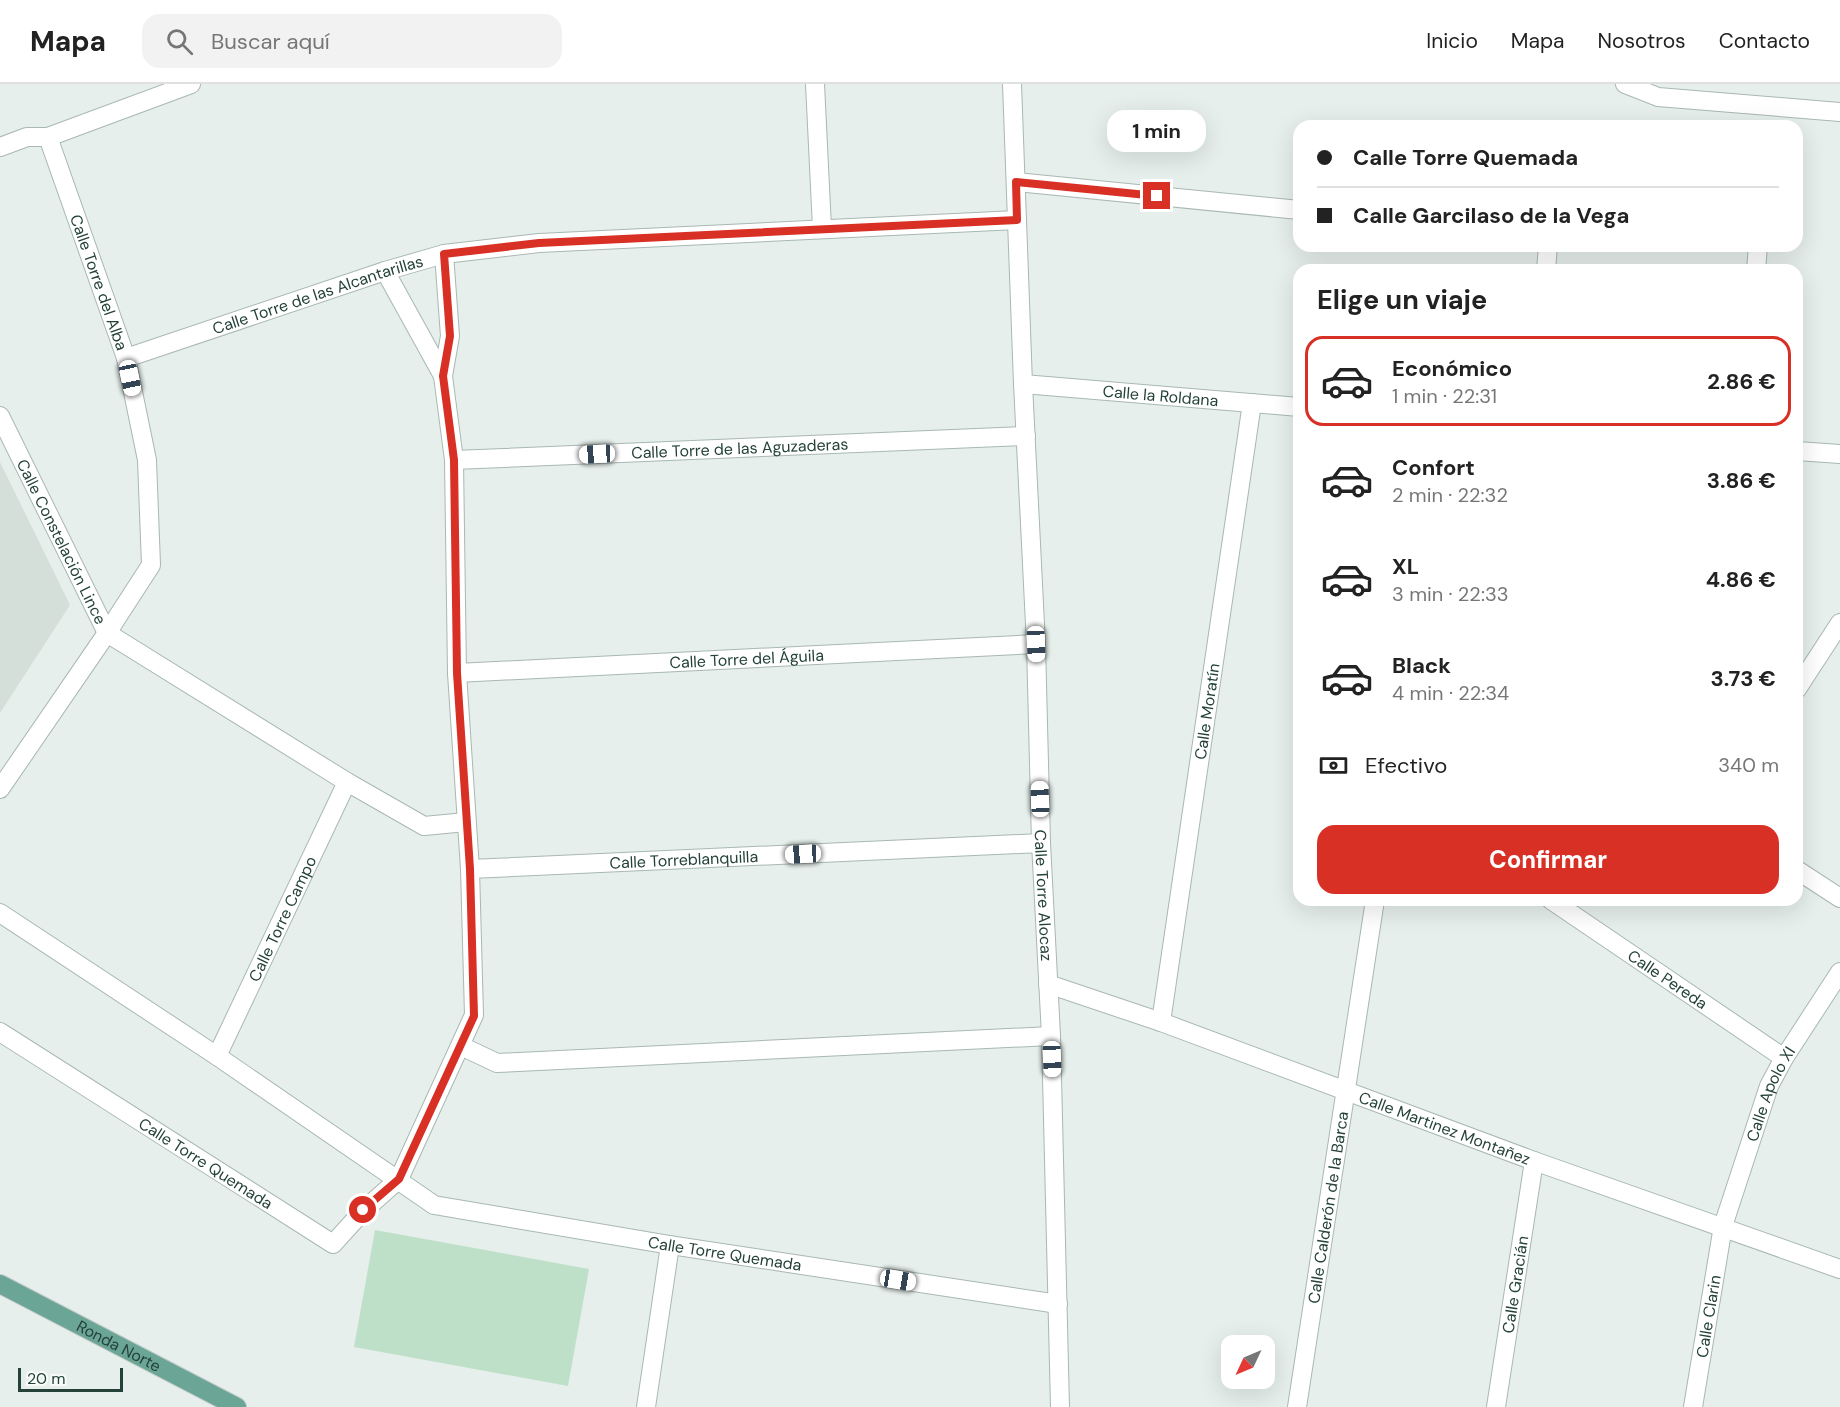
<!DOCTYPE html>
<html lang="es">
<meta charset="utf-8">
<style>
:root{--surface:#fff;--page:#f2f2f2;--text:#222;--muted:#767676;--line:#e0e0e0;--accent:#d93025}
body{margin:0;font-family:"DM Sans",sans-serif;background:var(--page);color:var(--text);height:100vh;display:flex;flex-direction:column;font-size:22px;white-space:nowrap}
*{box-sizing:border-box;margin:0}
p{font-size:20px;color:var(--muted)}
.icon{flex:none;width:33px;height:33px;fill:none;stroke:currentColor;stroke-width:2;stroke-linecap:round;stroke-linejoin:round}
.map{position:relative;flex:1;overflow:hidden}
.drawer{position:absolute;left:1293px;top:180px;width:510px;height:642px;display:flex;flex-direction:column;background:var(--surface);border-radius:18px;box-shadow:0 6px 24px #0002}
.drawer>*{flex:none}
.hud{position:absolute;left:1293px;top:36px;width:510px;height:132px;border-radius:18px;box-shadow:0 6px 24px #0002;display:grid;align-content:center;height:132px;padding:0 24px;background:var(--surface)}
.needle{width:39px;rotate:226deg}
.tools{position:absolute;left:1221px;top:1251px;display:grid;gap:12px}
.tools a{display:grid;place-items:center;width:54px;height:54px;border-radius:12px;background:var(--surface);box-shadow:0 6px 24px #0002;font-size:30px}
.scale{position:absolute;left:18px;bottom:15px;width:105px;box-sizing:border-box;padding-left:6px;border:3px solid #24423a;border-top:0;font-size:16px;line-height:21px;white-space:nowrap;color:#24423a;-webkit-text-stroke:4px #f7fbf9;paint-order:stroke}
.end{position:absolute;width:27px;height:27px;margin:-14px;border:8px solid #d93025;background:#fff;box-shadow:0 0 0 3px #fff}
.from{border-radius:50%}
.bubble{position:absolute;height:42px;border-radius:18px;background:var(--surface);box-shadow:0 6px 24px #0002;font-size:20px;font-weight:700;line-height:42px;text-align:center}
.car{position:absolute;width:18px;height:36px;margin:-18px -9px;border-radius:8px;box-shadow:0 0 4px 2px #0007;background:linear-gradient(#fff 24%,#345 0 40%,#fff 0 76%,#345 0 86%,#fff 0)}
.hud b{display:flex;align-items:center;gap:21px;height:57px;font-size:22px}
.hud b+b{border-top:2px solid var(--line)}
.hud i{width:15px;height:15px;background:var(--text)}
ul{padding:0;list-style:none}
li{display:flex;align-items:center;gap:18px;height:90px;margin:0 12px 9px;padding:0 12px;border:3px solid transparent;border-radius:18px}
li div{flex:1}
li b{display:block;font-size:22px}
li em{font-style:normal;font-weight:700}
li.selected{border-color:var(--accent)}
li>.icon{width:54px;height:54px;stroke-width:1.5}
h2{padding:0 24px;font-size:27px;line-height:72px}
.pay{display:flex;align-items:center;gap:15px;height:66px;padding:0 24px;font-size:22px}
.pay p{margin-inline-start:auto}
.primary-button{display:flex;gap:12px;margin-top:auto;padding:12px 24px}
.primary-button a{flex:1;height:69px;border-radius:18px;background:var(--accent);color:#fff;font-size:24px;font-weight:700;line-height:69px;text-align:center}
header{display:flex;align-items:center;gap:36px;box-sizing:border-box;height:84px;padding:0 30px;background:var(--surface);border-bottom:2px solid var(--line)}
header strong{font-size:28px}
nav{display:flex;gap:33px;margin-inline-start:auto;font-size:21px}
.search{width:420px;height:54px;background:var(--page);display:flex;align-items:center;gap:15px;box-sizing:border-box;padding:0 21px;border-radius:18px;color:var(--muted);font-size:22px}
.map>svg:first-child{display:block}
.built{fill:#d4dfda}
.green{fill:#bfe0c8}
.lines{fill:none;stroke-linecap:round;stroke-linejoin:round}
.minor-casing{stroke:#a8b8b2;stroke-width:20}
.major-casing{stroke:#c2cac8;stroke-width:20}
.minor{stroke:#fff;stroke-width:18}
.major{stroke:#6aa596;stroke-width:18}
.route{stroke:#d93025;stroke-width:8}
.labels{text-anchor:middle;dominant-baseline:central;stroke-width:6;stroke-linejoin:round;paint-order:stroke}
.street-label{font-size:16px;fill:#24423a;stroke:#f7fbf9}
</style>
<header>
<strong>Mapa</strong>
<div class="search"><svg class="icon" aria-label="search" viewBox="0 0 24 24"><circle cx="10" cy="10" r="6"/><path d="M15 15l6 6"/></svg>Buscar aquí</div>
<nav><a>Inicio</a><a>Mapa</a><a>Nosotros</a><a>Contacto</a></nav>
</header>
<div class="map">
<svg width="1840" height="1323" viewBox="0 0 1840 1323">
<rect width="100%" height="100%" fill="#e6efeb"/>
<path class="built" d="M0 378 70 521 0 629Z"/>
<path class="green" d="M375 1146 589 1185 568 1302 354 1263Z"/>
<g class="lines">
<defs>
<g id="minor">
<path d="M815 0 822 144"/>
<path id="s1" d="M1012 0 1023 300 1036 560 1041 759 1051 952 1060 1323"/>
<path d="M1625 0 1658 13 1840 28"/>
<path id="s2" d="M48 53 126 274 147 376 151 481 107 549"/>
<path d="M0 63 27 53H48L191 0"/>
<path d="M1016 98 1299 126"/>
<path d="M1546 186 1548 162"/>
<path d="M1756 186 1758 162"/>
<path d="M385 187 443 292"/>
<path id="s3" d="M126 274 385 187 444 170 539 159 1017 136"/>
<path id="s4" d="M1023 300 1299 323"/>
<path id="s5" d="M0 332 107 549"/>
<path d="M1797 367 1840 370"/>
<path id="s6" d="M454 376 1026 352"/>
<path id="s7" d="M457 589 1036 560"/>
<path d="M1797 605 1840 539"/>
<path d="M0 705 107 549 347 698 424 742 466 738"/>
<path id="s8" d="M470 785 1041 759"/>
<path d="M1797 786 1840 814"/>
<path id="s9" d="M1551 816 1784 974"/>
<path id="s10" d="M0 829 217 972 434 1121 670 1161 1058 1220"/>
<path id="s11" d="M1048 900 1161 938 1534 1077 1840 1185"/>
<path id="s12" d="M1161 938 1252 319"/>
<path id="s13" d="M0 948 333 1160 363 1127 399 1095 474 931 470 785 457 589 454 376 443 292 450 252 444 170"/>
<path d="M461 962 497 979 1051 952"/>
<path id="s14" d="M217 972 347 698"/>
<path d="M646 1323 670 1161"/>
<path id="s15" d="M1297 1323 1375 816"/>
<path id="s16" d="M1496 1323 1534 1077"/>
<path id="s17" d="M1693 1323 1723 1142 1769 1002 1784 974 1840 888"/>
</g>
<g id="major">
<path id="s18" d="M0 1200 237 1323"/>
</g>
</defs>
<use href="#minor" class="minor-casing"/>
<use href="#major" class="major-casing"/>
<use href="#minor" class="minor"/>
<use href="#major" class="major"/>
</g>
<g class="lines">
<path class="route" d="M363 1126 399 1095 474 932 470 785 457 589 454 376 443 292 450 252 444 170 539 159 1017 136 1016 98 1157 112"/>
</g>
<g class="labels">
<g class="street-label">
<text stroke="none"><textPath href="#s2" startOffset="154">Calle Torre del Alba</textPath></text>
<text stroke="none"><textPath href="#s3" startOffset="202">Calle Torre de las Alcantarillas</textPath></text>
<text stroke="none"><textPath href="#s4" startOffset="138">Calle la Roldana</textPath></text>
<text stroke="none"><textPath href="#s6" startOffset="286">Calle Torre de las Aguzaderas</textPath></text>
<text stroke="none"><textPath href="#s5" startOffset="140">Calle Constelación Lince</textPath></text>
<text stroke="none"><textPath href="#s7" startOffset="290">Calle Torre del Águila</textPath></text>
<text stroke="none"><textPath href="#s12" startOffset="314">Calle Moratín</textPath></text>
<text stroke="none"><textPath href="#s8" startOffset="214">Calle Torreblanquilla</textPath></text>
<text stroke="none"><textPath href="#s1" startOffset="812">Calle Torre Alocaz</textPath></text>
<text stroke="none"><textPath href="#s14" startOffset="152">Calle Torre Campo</textPath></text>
<text stroke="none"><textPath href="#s9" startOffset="141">Calle Pereda</textPath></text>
<text stroke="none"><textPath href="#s17" startOffset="324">Calle Apolo XI</textPath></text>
<text stroke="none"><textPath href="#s11" startOffset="422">Calle Martinez Montañez</textPath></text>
<text stroke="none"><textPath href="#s13" startOffset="244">Calle Torre Quemada</textPath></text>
<text stroke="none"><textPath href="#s15" startOffset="202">Calle Calderón de la Barca</textPath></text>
<text stroke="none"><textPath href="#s10" startOffset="818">Calle Torre Quemada</textPath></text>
<text stroke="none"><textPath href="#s16" startOffset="124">Calle Gracián</textPath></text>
<text stroke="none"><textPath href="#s17" startOffset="92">Calle Clarin</textPath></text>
<text stroke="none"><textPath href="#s18" startOffset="134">Ronda Norte</textPath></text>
</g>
</g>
</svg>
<div class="tools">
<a><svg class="needle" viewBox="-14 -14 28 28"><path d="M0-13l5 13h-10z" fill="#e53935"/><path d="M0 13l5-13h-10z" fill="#767676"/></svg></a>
</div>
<div class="scale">20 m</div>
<i class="end from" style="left:363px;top:1126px"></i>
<i class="end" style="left:1157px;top:112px"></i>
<div class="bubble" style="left:1107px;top:26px;width:99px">1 min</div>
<i class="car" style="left:130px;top:294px;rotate:168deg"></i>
<i class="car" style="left:597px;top:370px;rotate:267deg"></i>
<i class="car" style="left:1036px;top:560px;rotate:178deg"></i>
<i class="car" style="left:1040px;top:715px;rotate:358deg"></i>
<i class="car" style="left:803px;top:770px;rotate:267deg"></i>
<i class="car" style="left:1052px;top:975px;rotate:178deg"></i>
<i class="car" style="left:898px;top:1196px;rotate:99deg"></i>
<div class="hud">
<b><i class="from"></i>Calle Torre Quemada</b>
<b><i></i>Calle Garcilaso de la Vega</b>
</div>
<section class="drawer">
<h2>Elige un viaje</h2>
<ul>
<li class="selected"><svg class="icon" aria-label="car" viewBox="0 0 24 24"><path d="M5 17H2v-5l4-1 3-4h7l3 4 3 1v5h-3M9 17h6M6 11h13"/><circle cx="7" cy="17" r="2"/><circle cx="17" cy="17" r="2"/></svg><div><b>Económico</b><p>1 min · 22:31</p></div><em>2.86 €</em></li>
<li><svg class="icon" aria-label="car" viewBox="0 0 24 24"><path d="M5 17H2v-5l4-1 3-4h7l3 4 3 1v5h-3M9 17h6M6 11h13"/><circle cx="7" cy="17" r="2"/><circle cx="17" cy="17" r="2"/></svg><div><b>Confort</b><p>2 min · 22:32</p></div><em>3.86 €</em></li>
<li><svg class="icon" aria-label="car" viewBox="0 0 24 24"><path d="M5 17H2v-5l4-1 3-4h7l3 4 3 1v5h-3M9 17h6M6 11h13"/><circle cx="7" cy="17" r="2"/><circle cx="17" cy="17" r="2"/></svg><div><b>XL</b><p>3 min · 22:33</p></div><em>4.86 €</em></li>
<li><svg class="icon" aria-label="car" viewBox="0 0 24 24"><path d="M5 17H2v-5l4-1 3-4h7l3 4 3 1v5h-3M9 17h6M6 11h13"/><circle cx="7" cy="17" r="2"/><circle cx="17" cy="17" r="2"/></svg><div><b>Black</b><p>4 min · 22:34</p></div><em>3.73 €</em></li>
</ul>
<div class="pay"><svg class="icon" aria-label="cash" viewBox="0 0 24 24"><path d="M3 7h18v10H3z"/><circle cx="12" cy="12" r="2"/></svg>Efectivo<p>340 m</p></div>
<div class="primary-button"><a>Confirmar</a></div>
</section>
</div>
